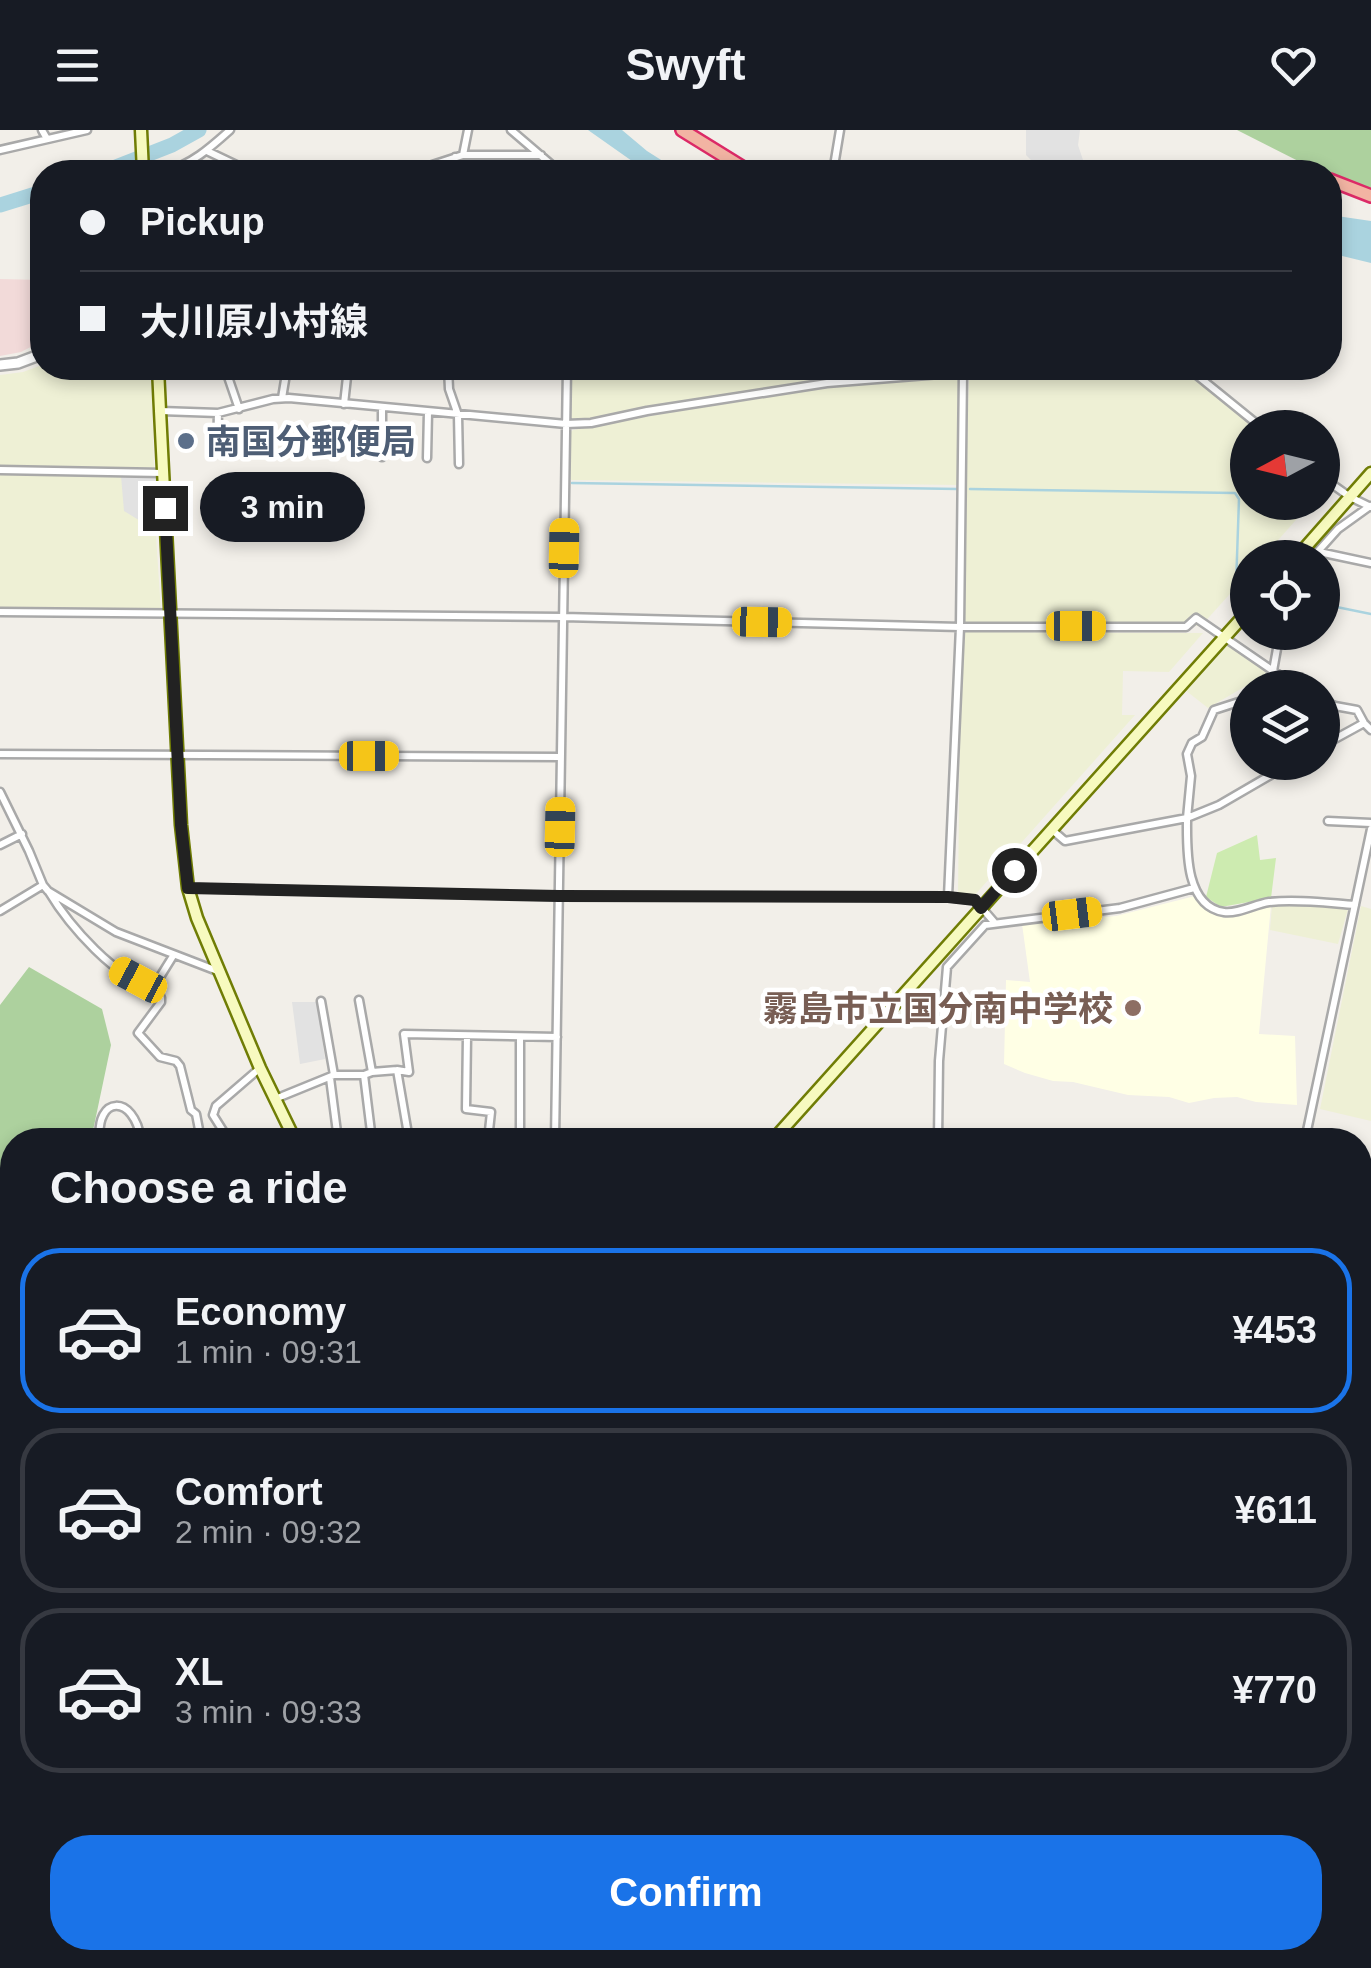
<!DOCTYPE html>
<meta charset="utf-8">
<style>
:root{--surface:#171b24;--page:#20242c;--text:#f1f3f6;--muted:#9ea1a6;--line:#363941;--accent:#1a73e8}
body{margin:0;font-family:Arial,"Noto Sans JP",sans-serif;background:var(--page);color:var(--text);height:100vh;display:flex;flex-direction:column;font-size:38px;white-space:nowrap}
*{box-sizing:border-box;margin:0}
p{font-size:32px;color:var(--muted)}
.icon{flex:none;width:55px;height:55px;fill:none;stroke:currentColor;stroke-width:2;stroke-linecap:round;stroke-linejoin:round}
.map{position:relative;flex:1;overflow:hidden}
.details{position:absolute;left:0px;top:998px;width:1372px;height:842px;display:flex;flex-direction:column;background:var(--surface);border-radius:40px 40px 0 0;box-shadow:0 5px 15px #0003}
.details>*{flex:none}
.banner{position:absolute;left:30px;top:30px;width:1312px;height:220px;border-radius:40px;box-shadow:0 5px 15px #0003;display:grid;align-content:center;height:220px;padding:0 50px;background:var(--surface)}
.needle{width:65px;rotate:263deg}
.buttons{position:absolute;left:1230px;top:280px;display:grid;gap:20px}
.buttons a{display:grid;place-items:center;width:110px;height:110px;border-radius:50%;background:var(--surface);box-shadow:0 5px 15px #0003;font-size:50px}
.end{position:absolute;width:45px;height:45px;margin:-22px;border:12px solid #222;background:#fff;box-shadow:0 0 0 5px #fff}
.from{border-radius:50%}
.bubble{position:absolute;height:70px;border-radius:35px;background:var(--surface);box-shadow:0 5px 15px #0003;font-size:32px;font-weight:600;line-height:70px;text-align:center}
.car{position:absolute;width:30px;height:60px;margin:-30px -15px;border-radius:12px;box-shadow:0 0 8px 2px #0007;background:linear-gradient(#f5c518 24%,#345 0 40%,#f5c518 0 76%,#345 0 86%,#f5c518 0)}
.banner b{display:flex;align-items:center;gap:35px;height:95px;font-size:38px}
.banner b+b{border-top:2px solid var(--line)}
.banner i{width:25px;height:25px;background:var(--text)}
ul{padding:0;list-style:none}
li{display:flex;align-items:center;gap:30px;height:165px;margin:0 20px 15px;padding:0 30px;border:5px solid var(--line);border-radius:40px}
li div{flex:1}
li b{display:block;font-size:38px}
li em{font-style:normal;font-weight:600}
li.on{border-color:var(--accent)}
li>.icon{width:90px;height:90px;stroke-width:1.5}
h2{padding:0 50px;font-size:45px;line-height:120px}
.action{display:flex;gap:20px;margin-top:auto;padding:20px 50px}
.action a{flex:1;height:115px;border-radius:40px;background:var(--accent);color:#fff;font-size:40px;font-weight:600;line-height:115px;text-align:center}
header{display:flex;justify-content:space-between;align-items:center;height:130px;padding:0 50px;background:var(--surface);font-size:45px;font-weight:600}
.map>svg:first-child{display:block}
.commercial{fill:#f2dad9}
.education{fill:#ffffe5}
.farmland{fill:#eef0d5}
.grass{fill:#cdebb0}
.forest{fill:#add19e}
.park{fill:#c8facc}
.parking{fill:#e2e2e2}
.water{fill:#aad3df}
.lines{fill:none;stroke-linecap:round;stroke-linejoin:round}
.stream{stroke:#aad3df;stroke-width:2.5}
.river{stroke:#aad3df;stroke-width:15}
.minor-casing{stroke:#a9a9a9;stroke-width:11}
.tertiary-casing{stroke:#a9a9a9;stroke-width:14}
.secondary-casing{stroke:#707d05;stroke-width:15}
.trunk-casing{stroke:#dc2a67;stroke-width:16}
.minor{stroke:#fff;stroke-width:6}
.tertiary{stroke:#fff;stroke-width:9}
.secondary{stroke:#f7fabf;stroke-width:10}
.trunk{stroke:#f2b4a3;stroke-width:11}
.route{stroke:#222;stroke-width:12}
.service-dot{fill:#5c6f8a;stroke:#fff;stroke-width:4}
.education-dot{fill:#8d6e63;stroke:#fff;stroke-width:4}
.labels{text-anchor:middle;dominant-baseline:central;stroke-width:9;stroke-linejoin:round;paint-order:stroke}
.service-label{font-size:35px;font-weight:bold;fill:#4e5e75;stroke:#fff;text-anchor:start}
.education-label{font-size:35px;font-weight:bold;fill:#785e54;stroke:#fff;text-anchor:end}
</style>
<header><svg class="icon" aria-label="menu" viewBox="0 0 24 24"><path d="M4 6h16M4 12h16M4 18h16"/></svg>Swyft<svg class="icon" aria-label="heart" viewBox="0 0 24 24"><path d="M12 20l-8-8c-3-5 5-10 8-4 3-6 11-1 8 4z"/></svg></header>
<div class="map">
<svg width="1371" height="1838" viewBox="0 0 1371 1838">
<rect width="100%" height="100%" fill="#f2efe9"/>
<path class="commercial" d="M0 149 42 150V211L21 222 0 226Z"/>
<path class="education" d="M1195 766 1205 777 1224 788 1271 775 1259 904 1295 906 1297 975 1256 972 1237 967 1214 968 1189 973 1169 967 1128 965 1073 952 1053 951 1025 943 1004 934 1006 850 1030 852 1022 794 1116 786Z"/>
<path class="farmland" d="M42 235V238H151L154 340 0 338V245L23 242Z
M570 238H866V244L826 248 572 291 569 287Z
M1034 238H1181L1253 297 1248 298V372L1311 373 1263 427 1248 428 1247 445 1201 496 966 494 962 492 969 246 1020 243Z
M960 246 959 355 571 350 568 347 569 303 573 300 728 272 807 260Z
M0 342 152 344 161 482 0 479Z
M961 502 1203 503 1169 542 1123 541 1122 585H1135L974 766H958Z
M1225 512 1270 542 1208 578 1180 556Z
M1272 775 1349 776 1338 814 1270 800Z
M1361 776 1371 779V991L1320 979Z
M1371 1064V1481L1360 1461V1070Z"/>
<path class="grass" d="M1257 705 1260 730 1276 728 1271 768 1221 777 1206 767 1217 723Z"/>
<path class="forest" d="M1237 0H1371V67L1330 47V42H1320Z
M29 837 102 879 111 915 91 1010H12V1647L0 1651V875Z"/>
<path class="park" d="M1371 1566V1720L1360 1724V1572Z"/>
<path class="parking" d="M1026 0H1080L1078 15 1084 33 1090 34V42H1028L1031 30 1026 25Z
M156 345 160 403 124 381 121 346Z
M292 872H317L325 929 300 934Z"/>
<path class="water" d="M588 0H622L647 21 680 42H638L632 31Z
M1330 85 1371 91V133L1330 123Z"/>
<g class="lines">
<path class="stream" d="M572 353 958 359
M970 359 1235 363 1239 369 1236 456
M1322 474 1371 484
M127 1838 134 1828"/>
<path class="river" d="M103 42 172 15 199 0
M0 75 42 62"/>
<defs>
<path id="minor" d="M42 0 47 9
M511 0 560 42
M0 20 87 0
M207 21 251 42
M463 25 468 0
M164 42C191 35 210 18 230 0
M342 42 426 37 463 25H541
M451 42 455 27
M833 42 840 0
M225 238 239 279
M448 238 449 259 458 285 459 334
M1188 238 1262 298
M282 268 287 238
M344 274 348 238
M382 278V327
M161 281 218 283 273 269 289 268 566 294 591 293 647 281 827 253 1015 238
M217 323 218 283
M427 328 428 282
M0 340 163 343
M1322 347 1350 367 1371 377
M1319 422 1371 433
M1312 428 1338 399 1370 376
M0 482 563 487 960 497H1186L1196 488 1298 558
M1263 558 1273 541 1280 502
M1322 571 1335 576 1357 580 1364 593 1371 600
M1322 616 1364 593
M0 624 561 627
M1293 632 1219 675 1187 688C1187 717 1184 776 1224 782 1238 784 1255 774 1269 772 1297 769 1327 773 1355 775
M0 662 29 721 43 755 48 761 116 802 220 842
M1328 691 1371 693
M1051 699 1065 711 1187 688 1191 646 1187 624 1192 613 1202 607 1214 580 1248 569
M0 715 22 704
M188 758 559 766 948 767 975 770 994 792
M49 762C67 792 118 854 155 855L173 826
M948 767 960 497 963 242
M0 781 43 755
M155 855 161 868V872L138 903 160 927 176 931 180 936 191 980 196 984 201 1010
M359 870 372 942
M321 871 334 945
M467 906 466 979 491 982 488 1010
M397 940 409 942 404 904 557 907
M364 945 372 1010
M330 948 338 1010
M275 969 334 945H364L372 942 397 940 409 1010
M100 1010C95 966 134 963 141 1010
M220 1010 225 1004 213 985 216 976 260 938
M520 1010V907
M555 1010 567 238
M938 1010 939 931 947 837 985 795 1120 778 1194 758
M1305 1010 1371 699
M1360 1488 1371 1508
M0 1683 12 1687
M1360 1748 1371 1744
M1360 1827 1368 1808H1371
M83 1828 88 1838
M261 1828 282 1838
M873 1828 875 1838
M1220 1828 1240 1838
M1303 1828V1838
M0 1834 12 1826
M179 1838 181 1828
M357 1838 360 1828
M455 1838 460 1828"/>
<path id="tertiary" d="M0 235 18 233 42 224
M1360 1059 1371 1053
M0 1710 12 1707
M591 1828 593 1838"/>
<path id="secondary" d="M141 0 143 42
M158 238 160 281
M160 281 181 695 188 758 197 788 260 938 295 1010
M1296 428 1371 343
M773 1010 1248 481
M0 1790 12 1785
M1047 1828 1050 1838"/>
<path id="trunk" d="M682 0 750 42
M1226 42 1259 39 1301 42
M1330 50 1371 66"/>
</defs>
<use href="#minor" class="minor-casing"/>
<use href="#tertiary" class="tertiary-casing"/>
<use href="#secondary" class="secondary-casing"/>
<use href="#trunk" class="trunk-casing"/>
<use href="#minor" class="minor"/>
<use href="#tertiary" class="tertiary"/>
<use href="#secondary" class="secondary"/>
<use href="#trunk" class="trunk"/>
</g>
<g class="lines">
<path class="route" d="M165 378 181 695 188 758 559 766 948 767 975 770 981 778 1014 740"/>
</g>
<circle class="service-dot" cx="186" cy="311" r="10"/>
<circle class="education-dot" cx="1133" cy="878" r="10"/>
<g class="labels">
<g class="service-label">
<text x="206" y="311">南国分郵便局</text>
</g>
<g class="education-label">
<text x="1113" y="878">霧島市立国分南中学校</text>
</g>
</g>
</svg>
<div class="buttons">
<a><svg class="needle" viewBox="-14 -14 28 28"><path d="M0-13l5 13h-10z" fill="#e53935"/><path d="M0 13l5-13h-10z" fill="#9ea1a6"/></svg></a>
<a><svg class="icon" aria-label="locate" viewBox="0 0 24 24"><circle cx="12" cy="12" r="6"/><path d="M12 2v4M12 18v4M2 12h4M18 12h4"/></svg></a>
<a><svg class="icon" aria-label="layers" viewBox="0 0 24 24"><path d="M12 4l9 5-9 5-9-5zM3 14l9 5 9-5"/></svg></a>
</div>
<i class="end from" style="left:1014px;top:740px"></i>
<i class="end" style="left:165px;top:378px"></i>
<div class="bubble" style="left:200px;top:342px;width:165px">3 min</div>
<i class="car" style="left:564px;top:418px;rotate:1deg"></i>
<i class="car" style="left:762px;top:492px;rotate:91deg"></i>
<i class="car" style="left:1076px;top:496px;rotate:90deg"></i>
<i class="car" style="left:369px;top:626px;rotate:90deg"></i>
<i class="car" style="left:560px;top:697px;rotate:1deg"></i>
<i class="car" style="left:1072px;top:784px;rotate:83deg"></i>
<i class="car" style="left:138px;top:850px;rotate:298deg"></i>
<div class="banner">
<b><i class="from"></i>Pickup</b>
<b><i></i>大川原小村線</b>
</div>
<section class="details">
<h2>Choose a ride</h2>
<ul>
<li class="on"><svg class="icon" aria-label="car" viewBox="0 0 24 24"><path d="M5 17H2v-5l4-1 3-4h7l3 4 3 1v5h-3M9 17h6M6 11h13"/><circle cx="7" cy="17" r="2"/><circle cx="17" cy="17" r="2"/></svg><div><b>Economy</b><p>1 min · 09:31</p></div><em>¥453</em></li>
<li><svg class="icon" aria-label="car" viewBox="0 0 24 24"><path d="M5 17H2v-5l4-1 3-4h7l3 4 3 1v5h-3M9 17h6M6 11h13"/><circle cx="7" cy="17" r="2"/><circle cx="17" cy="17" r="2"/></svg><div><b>Comfort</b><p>2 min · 09:32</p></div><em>¥611</em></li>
<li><svg class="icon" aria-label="car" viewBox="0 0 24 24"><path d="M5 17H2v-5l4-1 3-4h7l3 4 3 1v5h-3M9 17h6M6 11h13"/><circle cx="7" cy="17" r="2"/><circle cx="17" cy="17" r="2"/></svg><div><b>XL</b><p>3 min · 09:33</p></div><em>¥770</em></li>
</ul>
<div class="action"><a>Confirm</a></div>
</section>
</div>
